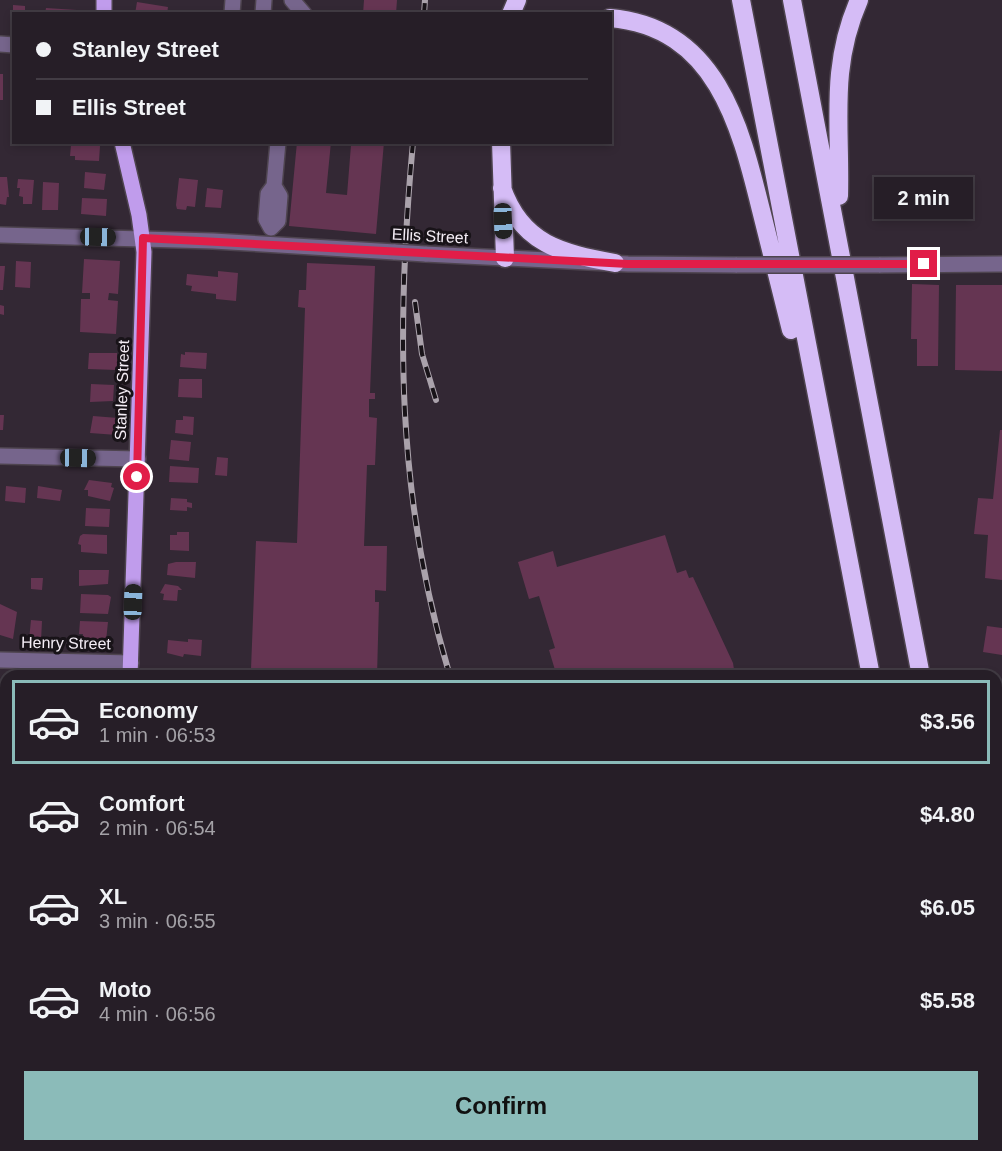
<!DOCTYPE html>
<meta charset="utf-8">
<style>
:root{--surface:#261e27;--page:#322b33;--text:#f1f3f6;--muted:#a4a2a7;--line:#423c44;--accent:#8bbbb9}
body{margin:0;font-family:Helvetica,sans-serif;background:var(--page);color:var(--text);height:100vh;display:flex;flex-direction:column;font-size:22px;white-space:nowrap}
*{box-sizing:border-box;margin:0}
p{font-size:20px;color:var(--muted)}
.icon{flex:none;width:33px;height:33px;fill:none;stroke:currentColor;stroke-width:2;stroke-linecap:round;stroke-linejoin:round}
.map{position:relative;flex:1;overflow:hidden}
.details{position:absolute;left:0px;top:670px;width:1002px;height:482px;display:flex;flex-direction:column;background:var(--surface);border-radius:18px 18px 0 0;box-shadow:0 3px 9px #0003,0 0 0 2px var(--line)}
.details>*{flex:none}
.guide{position:absolute;left:12px;top:12px;width:600px;height:132px;border-radius:0px;box-shadow:0 3px 9px #0003,0 0 0 2px var(--line);display:grid;align-content:center;height:132px;padding:0 24px;background:var(--surface)}
.end{position:absolute;width:27px;height:27px;margin:-14px;border:8px solid #e11d48;background:#fff;box-shadow:0 0 0 3px #fff}
.from{border-radius:50%}
.bubble{position:absolute;height:42px;border-radius:0px;background:var(--surface);box-shadow:0 3px 9px #0003,0 0 0 2px var(--line);font-size:20px;font-weight:700;line-height:42px;text-align:center}
.car{position:absolute;width:18px;height:36px;margin:-18px -9px;border-radius:8px;box-shadow:0 0 4px 2px #0007;background:linear-gradient(#222 24%,#8ab4d8 0 40%,#222 0 76%,#8ab4d8 0 86%,#222 0)}
.guide b{display:flex;align-items:center;gap:21px;height:57px;font-size:22px}
.guide b+b{border-top:2px solid var(--line)}
.guide i{width:15px;height:15px;background:var(--text)}
ul{padding:10px 0 0;list-style:none}
li{display:flex;align-items:center;gap:18px;height:84px;margin:0 12px 9px;padding:0 12px;border:3px solid transparent;border-radius:0px}
li div{flex:1}
li b{display:block;font-size:22px}
li em{font-style:normal;font-weight:700}
li.active{border-color:var(--accent)}
li>.icon{width:54px;height:54px;stroke-width:1.5}
.button{display:flex;gap:12px;margin-top:auto;padding:12px 24px}
.button a{flex:1;height:69px;border-radius:0px;background:var(--accent);color:#111;font-size:24px;font-weight:700;line-height:69px;text-align:center}
.map>svg:first-child{display:block}
.building{fill:#653552}
.lines{fill:none;stroke-linecap:round;stroke-linejoin:round}
.minor-casing{stroke:#4e444f;stroke-width:18}
.major-casing{stroke:#4e444f;stroke-width:18}
.highway-casing{stroke:#4e444f;stroke-width:21}
.minor{stroke:#76658c;stroke-width:15}
.major{stroke:#c09cec;stroke-width:15}
.highway{stroke:#d5bcf6;stroke-width:18}
.rail-casing{stroke:#aaa2ab;stroke-width:6}
.rail{stroke:#181318;stroke-width:4;stroke-dasharray:11;stroke-linecap:butt}
.minor-bridge-casing{stroke:#4e444f;stroke-width:18;stroke-linecap:butt}
.minor-bridge{stroke:#76658c;stroke-width:15}
.route{stroke:#e11d48;stroke-width:8}
.labels{text-anchor:middle;dominant-baseline:central;stroke-width:6;stroke-linejoin:round;paint-order:stroke}
.street-label{font-size:16px;fill:#f4edf5;stroke:#181318}
</style>
<div class="map">
<svg width="1002" height="1151" viewBox="0 0 1002 1151">
<rect width="100%" height="100%" fill="#332834"/>
<path class="building" d="M364 0H397L396 14H363Z
M137 2 168 7 167 14H135Z
M13 5 25 6V14H13Z
M46 8 77 10 76 14H45Z
M0 74H3V100H0Z
M297 142H331L326 193 347 195 351 145 346 142H384L376 234 289 226Z
M71 145 100 146 99 161 75 160V156H70Z
M85 172 106 174 104 190 84 188Z
M0 177H7L9 197H7L6 205 0 204Z
M179 178 198 180 195 207 187 206 186 210 177 209 176 205Z
M18 179 34 180 32 204H23V197L19 196 20 188H17Z
M43 182 59 183 58 210H42Z
M207 188 223 190 221 208 205 207Z
M82 198 107 199 106 216 81 214Z
M84 259 120 261 118 294 109 293 108 300 118 301 116 334 80 332 81 299H90V293H82Z
M16 261 31 262 30 288 15 287Z
M307 263 375 266 370 393H375V399H369V417L377 418 375 465H367L364 546H387L386 591 375 590V602H379L377 676H240V669H251L256 541 297 543 305 308 298 307 299 290H306Z
M0 266H5L3 290H0Z
M218 271 238 273 236 301 216 299V294L191 291 192 286 186 285 187 274 218 277Z
M912 284 939 285 938 366H917V339H911Z
M956 285H1002V371L955 370Z
M0 305 4 306V315L0 314Z
M185 352 207 353 206 369 180 367 181 354 185 355Z
M89 353H117V370L88 369Z
M179 379H202V398L178 397Z
M91 384 114 385 113 401 90 402Z
M0 415H4L3 430H0Z
M93 416 118 418 117 435 90 433Z
M183 416 194 417 193 435 175 433 176 420H183Z
M1000 430H1002V580L985 578 988 535 974 534 978 498 993 499Z
M171 440 191 442 189 461 169 459Z
M217 457 228 458 227 476 215 475Z
M170 466 199 468 198 483 169 482Z
M89 480 112 483 111 487 114 488 110 501 88 496V490H84Z
M6 486 26 488 25 503 5 501Z
M38 486 62 490 60 501 37 498Z
M171 498 187 499V502L192 503V508L187 507V511L170 510Z
M86 508 110 509 109 527 85 526Z
M177 532H189V551L170 550V535H177Z
M83 534 107 535V554L81 552V545L78 544 80 536Z
M665 535 677 573 686 570 689 578 693 577 733 663 735 676H564L561 668 555 670 549 650 555 648 539 596 529 599 518 562 553 551 557 567Z
M176 562H196L195 578 167 575 168 564Z
M79 570H109L108 584 79 586Z
M31 578H43L42 590 31 589Z
M165 584 178 586 182 590H178L177 601 163 600 164 594 160 593Z
M81 594 108 595 111 597 108 614 80 613Z
M0 604 17 612 13 639 0 635Z
M31 620 42 621 41 641 29 640Z
M80 621 108 622 106 641 82 639 83 634H79Z
M987 626 1002 628V655L983 652Z
M188 639 202 640 201 656 184 654 183 657 167 653 168 640 188 642Z
M0 680H6V707H0Z
M0 921 6 922V949L0 948Z
M0 1000H6V1034L0 1033Z
M0 1039 6 1040V1059L0 1058Z
M3 1080H6V1098L0 1097V1083Z
M0 1107H6V1122L0 1121Z
M0 1132 6 1133V1146H14L13 1149 0 1147Z
M97 1146H109L110 1151H98Z
M151 1146H178L179 1151H151Z
M226 1146H250V1151H223Z
M415 1146H489L488 1151H414Z
M518 1146H611L613 1151H518Z
M723 1146H743L741 1151H721Z
M362 1148H377V1151H362Z"/>
<g class="lines">
<defs>
<path id="minor" d="M292 0 304 14
M232 14 233 0
M263 14 264 0
M0 44 14 45
M274 186 280 196 278 221 271 228 266 219 268 194 274 186 278 142
M0 235 213 241 395 252
M425 254 628 264 737 265
M879 265 1002 264
M0 456 138 459
M0 660 131 663
M0 977H6
M996 1079H1002
M504 1151V1146"/>
<path id="major" d="M104 0V14
M122 142 139 215 144 252 130 676
M199 1146 201 1151"/>
<path id="highway" d="M741 0 871 676
M792 0 921 676
M511 14 517 0
M610 18C716 27 740 125 761 210 771 250 781 290 791 330
M501 142 505 258
M502 188C522 245 562 253 615 263
M839 196C841 126 829 68 859 0
M828 1151 831 1146
M870 1151 871 1146
M933 1151V1146"/>
</defs>
<use href="#minor" class="minor-casing"/>
<use href="#major" class="major-casing"/>
<use href="#highway" class="highway-casing"/>
<use href="#minor" class="minor"/>
<use href="#major" class="major"/>
<use href="#highway" class="highway"/>
<defs>
<path id="rail" d="M424 14 425 0
M413 142C396 327 396 497 450 676
M415 302 422 354 436 400
M624 1146 626 1151"/>
</defs>
<use href="#rail" class="rail-casing"/>
<use href="#rail" class="rail"/>
<defs>
<path id="minor-bridge" d="M395 252 425 254
M737 265H879"/>
</defs>
<use href="#minor-bridge" class="minor-bridge-casing"/>
<use href="#minor-bridge" class="minor-bridge"/>
</g>
<g class="lines">
<path class="route" d="M137 477 143 238 628 264H924"/>
</g>
<g class="labels">
<g class="street-label">
<text transform="translate(430 236) rotate(3)">Ellis Street</text>
<text transform="translate(122 390) rotate(-88)">Stanley Street</text>
<text transform="translate(66 643) rotate(1)">Henry Street</text>
</g>
</g>
</svg>
<i class="end from" style="left:137px;top:477px"></i>
<i class="end" style="left:924px;top:264px"></i>
<div class="bubble" style="left:874px;top:177px;width:99px">2 min</div>
<i class="car" style="left:503px;top:221px;rotate:178deg"></i>
<i class="car" style="left:98px;top:237px;rotate:91deg"></i>
<i class="car" style="left:78px;top:458px;rotate:91deg"></i>
<i class="car" style="left:133px;top:602px;rotate:2deg"></i>
<div class="guide">
<b><i class="from"></i>Stanley Street</b>
<b><i></i>Ellis Street</b>
</div>
<section class="details">
<ul>
<li class="active"><svg class="icon" aria-label="car" viewBox="0 0 24 24"><path d="M5 17H2v-5l4-1 3-4h7l3 4 3 1v5h-3M9 17h6M6 11h13"/><circle cx="7" cy="17" r="2"/><circle cx="17" cy="17" r="2"/></svg><div><b>Economy</b><p>1 min · 06:53</p></div><em>$3.56</em></li>
<li><svg class="icon" aria-label="car" viewBox="0 0 24 24"><path d="M5 17H2v-5l4-1 3-4h7l3 4 3 1v5h-3M9 17h6M6 11h13"/><circle cx="7" cy="17" r="2"/><circle cx="17" cy="17" r="2"/></svg><div><b>Comfort</b><p>2 min · 06:54</p></div><em>$4.80</em></li>
<li><svg class="icon" aria-label="car" viewBox="0 0 24 24"><path d="M5 17H2v-5l4-1 3-4h7l3 4 3 1v5h-3M9 17h6M6 11h13"/><circle cx="7" cy="17" r="2"/><circle cx="17" cy="17" r="2"/></svg><div><b>XL</b><p>3 min · 06:55</p></div><em>$6.05</em></li>
<li><svg class="icon" aria-label="car" viewBox="0 0 24 24"><path d="M5 17H2v-5l4-1 3-4h7l3 4 3 1v5h-3M9 17h6M6 11h13"/><circle cx="7" cy="17" r="2"/><circle cx="17" cy="17" r="2"/></svg><div><b>Moto</b><p>4 min · 06:56</p></div><em>$5.58</em></li>
</ul>
<div class="button"><a>Confirm</a></div>
</section>
</div>
